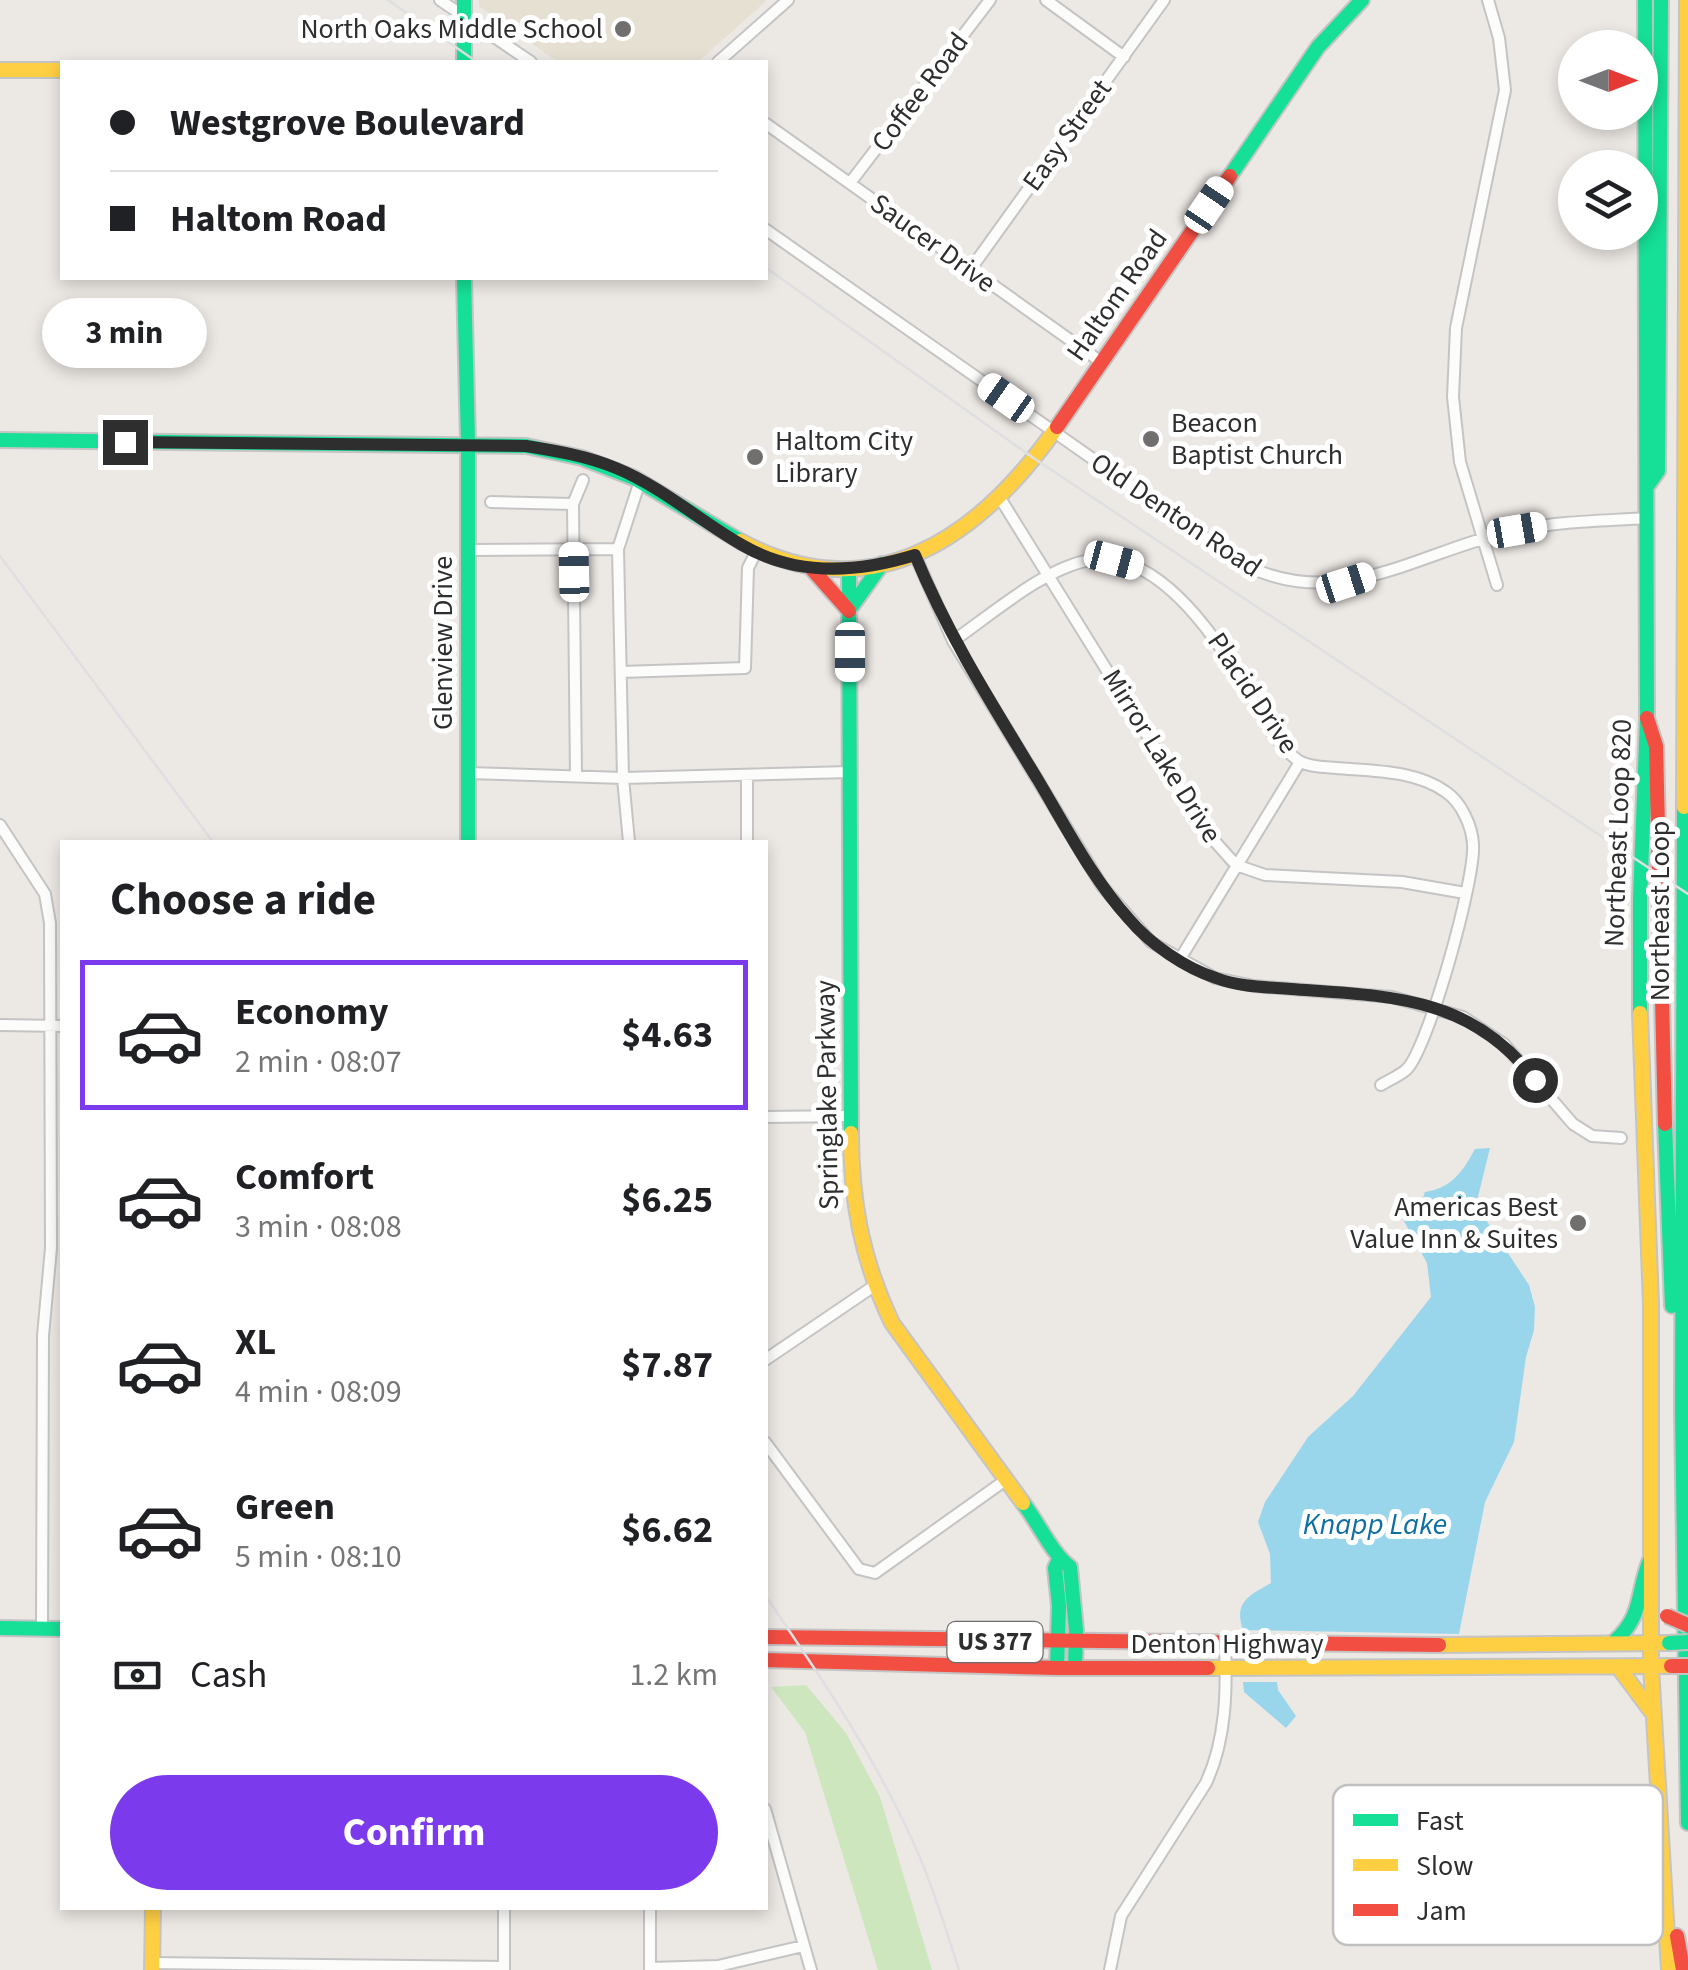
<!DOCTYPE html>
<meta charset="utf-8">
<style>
:root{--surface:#fff;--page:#f2f2f2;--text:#202124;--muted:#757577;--line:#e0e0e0;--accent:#7c3aed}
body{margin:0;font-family:"Source Sans 3",sans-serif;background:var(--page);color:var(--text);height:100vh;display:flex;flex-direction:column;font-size:38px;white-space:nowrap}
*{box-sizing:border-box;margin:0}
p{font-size:32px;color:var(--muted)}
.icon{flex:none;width:55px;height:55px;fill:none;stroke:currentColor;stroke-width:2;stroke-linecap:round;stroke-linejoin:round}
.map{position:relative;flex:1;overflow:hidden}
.details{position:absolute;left:60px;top:840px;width:708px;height:1070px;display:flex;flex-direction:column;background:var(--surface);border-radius:0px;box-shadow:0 5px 15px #0003}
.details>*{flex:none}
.top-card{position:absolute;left:60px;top:60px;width:708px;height:220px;border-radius:0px;box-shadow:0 5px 15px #0003;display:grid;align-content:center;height:220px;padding:0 50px;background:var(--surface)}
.needle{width:65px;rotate:90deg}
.controls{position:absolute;left:1558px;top:30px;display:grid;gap:20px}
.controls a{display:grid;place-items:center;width:100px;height:100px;border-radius:50%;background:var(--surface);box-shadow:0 5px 15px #0003;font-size:50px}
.end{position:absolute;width:45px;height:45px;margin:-22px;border:12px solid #2e2e2e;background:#fff;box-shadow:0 0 0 5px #fff}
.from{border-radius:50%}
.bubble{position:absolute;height:70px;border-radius:35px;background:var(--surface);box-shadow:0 5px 15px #0003;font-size:32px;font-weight:700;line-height:70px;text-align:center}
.car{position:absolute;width:30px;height:60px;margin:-30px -15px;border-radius:12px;box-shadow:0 0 8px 2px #0007;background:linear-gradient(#fff 24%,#345 0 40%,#fff 0 76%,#345 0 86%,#fff 0)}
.top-card b{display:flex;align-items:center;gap:35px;height:95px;font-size:38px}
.top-card b+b{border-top:2px solid var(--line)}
.top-card i{width:25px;height:25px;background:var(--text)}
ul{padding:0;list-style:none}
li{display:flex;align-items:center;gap:30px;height:150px;margin:0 20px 15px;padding:0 30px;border:5px solid transparent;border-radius:0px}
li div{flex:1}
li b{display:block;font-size:38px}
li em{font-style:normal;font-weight:700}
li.selected{border-color:var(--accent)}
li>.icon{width:90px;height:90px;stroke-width:1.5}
h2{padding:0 50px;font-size:45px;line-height:120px}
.pay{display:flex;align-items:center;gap:25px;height:110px;padding:0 50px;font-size:38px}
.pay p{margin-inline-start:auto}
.action{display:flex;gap:20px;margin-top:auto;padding:20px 50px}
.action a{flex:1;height:115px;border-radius:60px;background:var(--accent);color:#fff;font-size:40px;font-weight:700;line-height:115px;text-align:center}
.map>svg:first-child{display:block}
.education{fill:#e6e0d3}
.green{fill:#cee6be}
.water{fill:#99d6ec}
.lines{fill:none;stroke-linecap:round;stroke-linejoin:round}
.street-casing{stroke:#c5c4c5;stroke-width:14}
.fast-casing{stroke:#c5c4c5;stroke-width:18}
.slow-casing{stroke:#c5c4c5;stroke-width:18}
.jam-casing{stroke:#c5c4c5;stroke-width:18}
.street{stroke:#fcfcfb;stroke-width:10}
.fast{stroke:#16e098;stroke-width:14}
.slow{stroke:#ffcf43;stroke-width:14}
.jam{stroke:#f24e42;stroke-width:14}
.rail{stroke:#dfdfe1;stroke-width:2.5}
.fast-bridge-casing{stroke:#c5c4c5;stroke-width:18;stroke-linecap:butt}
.jam-bridge-casing{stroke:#c5c4c5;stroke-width:18;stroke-linecap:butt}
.fast-bridge{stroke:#16e098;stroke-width:14}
.jam-bridge{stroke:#f24e42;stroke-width:14}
.route{stroke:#2e2e2e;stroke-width:12}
.poi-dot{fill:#706f6e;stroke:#fff;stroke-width:4}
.labels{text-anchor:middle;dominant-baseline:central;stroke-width:10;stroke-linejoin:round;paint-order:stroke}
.shield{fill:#fff;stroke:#6d6d6d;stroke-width:2.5}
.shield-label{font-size:25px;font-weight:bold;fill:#2e2e2e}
.poi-label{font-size:28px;fill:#2e2e2e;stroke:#fff;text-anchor:end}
.street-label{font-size:28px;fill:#2e2e2e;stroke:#fff}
.water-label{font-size:30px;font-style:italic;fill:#0d6fa3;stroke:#fff}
.key{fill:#fff;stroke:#c0c0c0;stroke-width:2.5}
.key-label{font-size:28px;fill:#2e2e2e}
</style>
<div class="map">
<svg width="1688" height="1970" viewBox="0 0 1688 1970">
<rect width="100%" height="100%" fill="#ece8e4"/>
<path class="education" d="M479 0H767L698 62H558L479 6Z"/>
<path class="green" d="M806 1685 846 1733 880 1797 932 1970H878L805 1732 771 1687Z"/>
<path class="water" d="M1490 1148 1476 1205 1529 1285 1535 1307 1534 1330 1526 1357 1514 1442 1485 1502 1459 1634 1243 1630C1233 1602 1250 1595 1271 1583L1270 1554 1258 1522 1265 1502 1308 1437 1353 1396 1431 1297 1427 1263 1394 1203 1419 1210 1425 1192C1452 1188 1463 1171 1475 1149Z
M1243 1682H1277L1278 1690 1296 1716 1286 1728 1244 1692Z"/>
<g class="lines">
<defs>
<path id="street" d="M440 0 531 62
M1046 0 1124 57
M1488 0 1499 38 1505 90 1456 328 1453 397 1460 462 1497 585
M718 62 788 0
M765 123 1101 362
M850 183 990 0
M765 229 1244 565C1344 613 1419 550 1517 530 1560 521 1604 521 1648 518
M970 270 1164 0
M1000 498 1209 835 1236 865 1265 875 1402 882 1465 893
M491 502 573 504
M468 550 618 549
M915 555 953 641 1102 886 1151 942 1215 978 1254 986 1392 997 1463 1017 1504 1044 1573 1124 1592 1136 1621 1138
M953 641C991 615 1044 568 1090 560 1156 549 1213 633 1242 681 1258 706 1273 744 1299 761 1309 767 1325 767 1336 768 1372 771 1415 770 1446 792 1461 802 1472 826 1473 844 1476 877 1429 1046 1407 1069 1401 1075 1389 1080 1381 1085
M621 672 745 668 748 568 756 552
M468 773 623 778 850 772
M747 775V842
M576 776 573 504 583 480
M0 825 45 894 50 923 51 1248 43 1336 42 1629
M629 842 623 778 618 549 640 481
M1180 959 1300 762
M0 1025 62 1026
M765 1117 851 1116
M765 1360 874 1286
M765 1442 859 1569 875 1573 1007 1479
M765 1809 811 1970
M504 1908V1970
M650 1908V1970
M152 1963 504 1967
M650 1968 718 1966 803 1946
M1110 1970 1121 1916 1206 1783C1226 1740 1227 1691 1225 1644"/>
<path id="fast" d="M464 0V62
M1230 176 1318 47 1362 0
M464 278 468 443V842
M0 440 526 446 582 458 634 478 740 541
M1648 485 1658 471 1661 0
M849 570 851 1133
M852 606 882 564
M1684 807 1682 1410 1688 1823
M1640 1013V899L1647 718 1645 0
M1665 1124 1672 1306
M1023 1503C1038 1522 1052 1554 1070 1567L1076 1630 1075 1668
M0 1628 62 1629
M1614 1642C1644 1615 1636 1594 1650 1560
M1057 1668 1059 1606 1055 1568 1059 1559"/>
<path id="slow" d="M0 70H62
M740 541C873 613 980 537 1057 427
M1684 807 1687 0
M1640 1013 1651 1305V1667
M851 1133C851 1202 862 1260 892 1323L1023 1503
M1439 1645 1669 1643
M1651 1667 1669 1970
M1208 1668 1671 1666
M1619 1668 1651 1711
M152 1970 153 1908"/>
<path id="jam" d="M1057 427 1230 176
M812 569 849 611
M1647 718 1656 746 1665 1124
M765 1637 1439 1645
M765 1660 1057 1668H1208
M1677 1936 1683 1970"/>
</defs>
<use href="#street" class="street-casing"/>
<use href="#fast" class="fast-casing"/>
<use href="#slow" class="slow-casing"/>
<use href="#jam" class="jam-casing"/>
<use href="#street" class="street"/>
<use href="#fast" class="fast"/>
<use href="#slow" class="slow"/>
<use href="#jam" class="jam"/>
<path class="rail" d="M388 0 477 62
M765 267 1032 457 1688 894
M0 556 213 842
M765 1595C823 1680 881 1765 921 1860 936 1896 947 1933 959 1970"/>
<defs>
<path id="fast-bridge" d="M1669 1643 1688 1642"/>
<path id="jam-bridge" d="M1667 1616 1688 1625
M1671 1666H1688"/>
</defs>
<use href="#fast-bridge" class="fast-bridge-casing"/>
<use href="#jam-bridge" class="jam-bridge-casing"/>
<use href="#fast-bridge" class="fast-bridge"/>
<use href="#jam-bridge" class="jam-bridge"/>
</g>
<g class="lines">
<path class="route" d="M125 442 526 446C557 451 587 456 616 468 662 487 700 521 742 545 797 577 857 573 915 555 948 635 993 706 1038 780 1066 827 1092 878 1129 919 1150 944 1185 968 1216 978 1239 987 1266 987 1291 989 1387 996 1471 995 1535 1080"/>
</g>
<g class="poi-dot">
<circle cx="623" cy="29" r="10"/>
<circle cx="1151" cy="439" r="10"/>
<circle cx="755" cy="457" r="10"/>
<circle cx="1578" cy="1223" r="10"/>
</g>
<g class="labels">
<rect class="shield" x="947.5" y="1622" width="95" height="40" rx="8"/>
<g class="shield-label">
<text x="995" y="1642">US 377</text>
</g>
<g class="poi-label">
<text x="603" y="29">North Oaks Middle School</text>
<text x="1171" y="423" text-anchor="start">Beacon<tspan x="1171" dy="32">Baptist Church</tspan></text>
<text x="775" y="441" text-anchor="start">Haltom City<tspan x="775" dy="32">Library</tspan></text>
<text x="1558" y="1207">Americas Best<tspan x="1558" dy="32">Value Inn &amp; Suites</tspan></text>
</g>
<g class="street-label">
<text transform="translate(920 92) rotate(-53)">Coffee Road</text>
<text transform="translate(1067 135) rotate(-54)">Easy Street</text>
<text transform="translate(933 243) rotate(36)">Saucer Drive</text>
<text transform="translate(1117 295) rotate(-55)">Haltom Road</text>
<text transform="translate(1176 515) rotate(34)">Old Denton Road</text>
<text transform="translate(443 643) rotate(-90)">Glenview Drive</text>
<text transform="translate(1253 693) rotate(56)">Placid Drive</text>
<text transform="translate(1162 756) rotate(58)">Mirror Lake Drive</text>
<text transform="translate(1618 833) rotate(-88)">Northeast Loop 820</text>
<text transform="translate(1660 911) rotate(-90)">Northeast Loop</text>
<text transform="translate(827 1095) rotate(-91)">Springlake Parkway</text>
<text x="1227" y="1644">Denton Highway</text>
</g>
<g class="water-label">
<text x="1375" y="1524">Knapp Lake</text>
</g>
</g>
<rect x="1333" y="1785" width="330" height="160" rx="15" class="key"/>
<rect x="1353" y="1814" width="45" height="12" fill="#16e098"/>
<rect x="1353" y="1859" width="45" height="12" fill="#ffcf43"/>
<rect x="1353" y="1904" width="45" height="12" fill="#f24e42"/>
<g class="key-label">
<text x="1416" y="1830">Fast</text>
<text x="1416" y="1875">Slow</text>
<text x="1416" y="1920">Jam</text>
</g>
</svg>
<div class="controls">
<a><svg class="needle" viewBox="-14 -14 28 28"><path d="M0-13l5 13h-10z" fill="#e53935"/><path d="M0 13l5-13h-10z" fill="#757577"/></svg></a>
<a><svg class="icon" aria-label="layers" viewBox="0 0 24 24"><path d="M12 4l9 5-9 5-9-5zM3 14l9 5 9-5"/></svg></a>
</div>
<i class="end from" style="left:1535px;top:1080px"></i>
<i class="end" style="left:125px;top:442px"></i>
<div class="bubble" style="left:42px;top:298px;width:165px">3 min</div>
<i class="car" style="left:1209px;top:205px;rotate:34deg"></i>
<i class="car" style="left:1006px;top:398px;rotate:305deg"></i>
<i class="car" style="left:1517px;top:530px;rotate:80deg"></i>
<i class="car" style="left:1114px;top:560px;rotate:105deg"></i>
<i class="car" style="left:574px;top:572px;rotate:359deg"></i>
<i class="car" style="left:1346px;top:583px;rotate:72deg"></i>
<i class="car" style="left:850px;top:652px;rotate:180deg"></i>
<div class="top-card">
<b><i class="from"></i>Westgrove Boulevard</b>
<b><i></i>Haltom Road</b>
</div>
<section class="details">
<h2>Choose a ride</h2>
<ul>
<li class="selected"><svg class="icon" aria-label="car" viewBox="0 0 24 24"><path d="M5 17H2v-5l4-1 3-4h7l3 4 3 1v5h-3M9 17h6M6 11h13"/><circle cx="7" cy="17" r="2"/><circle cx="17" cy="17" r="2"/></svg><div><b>Economy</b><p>2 min · 08:07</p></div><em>$4.63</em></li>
<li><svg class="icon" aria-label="car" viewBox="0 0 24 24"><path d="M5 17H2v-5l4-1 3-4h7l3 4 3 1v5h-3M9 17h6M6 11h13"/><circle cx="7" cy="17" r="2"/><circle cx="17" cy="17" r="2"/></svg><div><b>Comfort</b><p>3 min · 08:08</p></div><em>$6.25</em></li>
<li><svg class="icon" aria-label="car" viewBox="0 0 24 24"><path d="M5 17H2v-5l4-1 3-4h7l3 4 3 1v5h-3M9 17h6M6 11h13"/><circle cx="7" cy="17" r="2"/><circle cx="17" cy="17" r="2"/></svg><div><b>XL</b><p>4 min · 08:09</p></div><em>$7.87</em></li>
<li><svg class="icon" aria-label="car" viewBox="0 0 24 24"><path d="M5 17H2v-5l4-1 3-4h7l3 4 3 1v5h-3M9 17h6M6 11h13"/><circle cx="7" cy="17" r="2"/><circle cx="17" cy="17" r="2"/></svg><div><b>Green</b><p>5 min · 08:10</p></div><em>$6.62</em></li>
</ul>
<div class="pay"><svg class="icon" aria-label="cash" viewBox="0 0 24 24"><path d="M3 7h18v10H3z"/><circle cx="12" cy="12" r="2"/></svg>Cash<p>1.2 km</p></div>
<div class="action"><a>Confirm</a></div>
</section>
</div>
